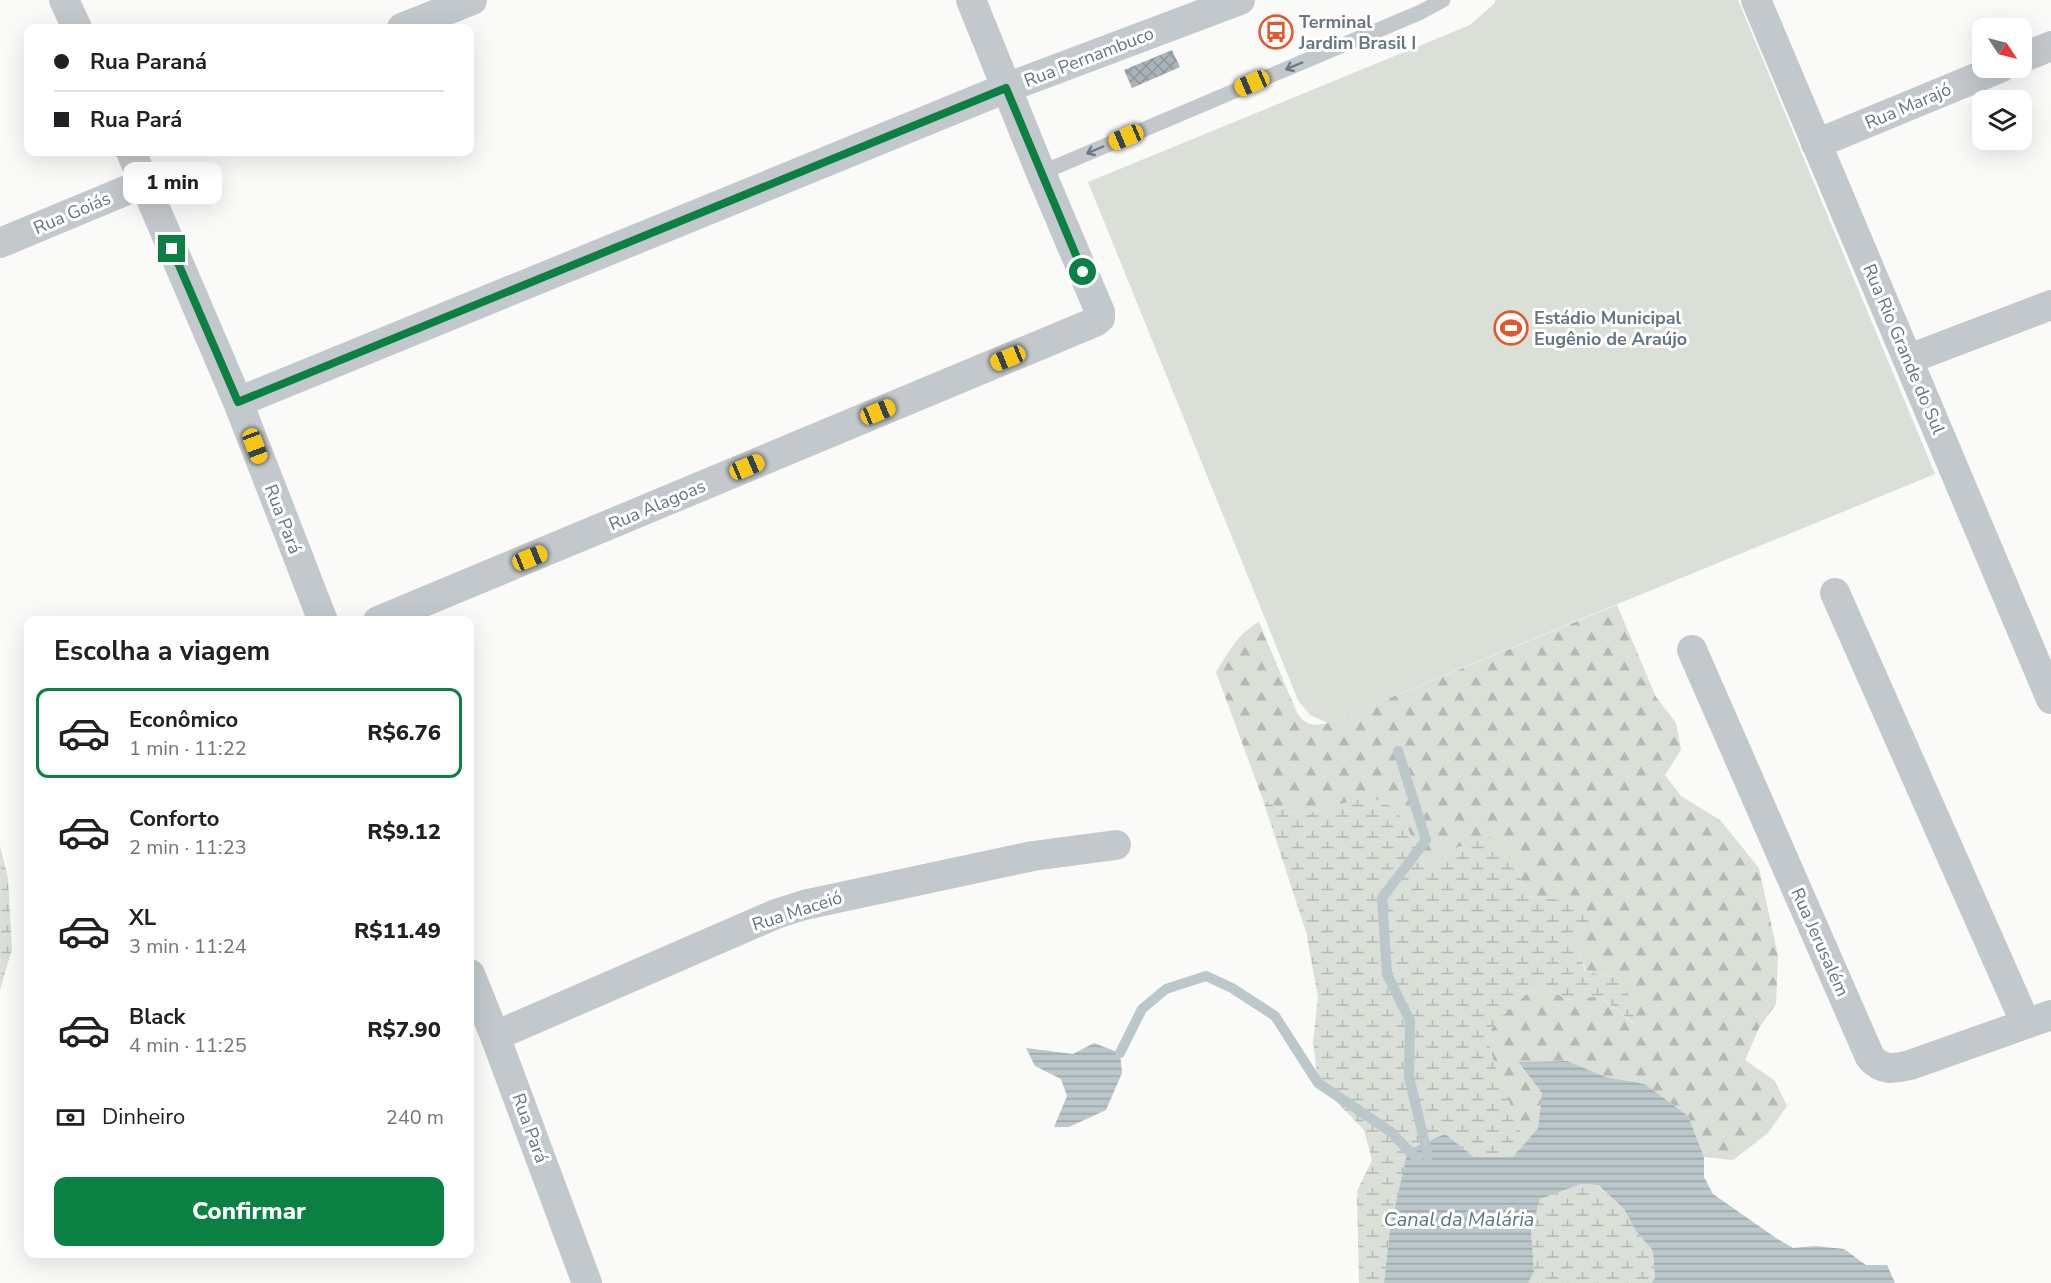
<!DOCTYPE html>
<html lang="pt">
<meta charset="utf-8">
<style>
:root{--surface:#fff;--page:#f6f6f6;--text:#202124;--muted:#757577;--line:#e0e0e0;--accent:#0b8043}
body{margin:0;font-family:"Nunito Sans",sans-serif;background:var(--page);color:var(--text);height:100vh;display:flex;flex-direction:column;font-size:22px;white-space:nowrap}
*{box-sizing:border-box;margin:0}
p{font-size:20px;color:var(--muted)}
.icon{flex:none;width:33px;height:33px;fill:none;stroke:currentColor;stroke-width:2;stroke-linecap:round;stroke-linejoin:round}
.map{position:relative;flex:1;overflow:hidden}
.side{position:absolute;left:24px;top:616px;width:450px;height:642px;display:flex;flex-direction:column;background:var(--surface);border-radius:12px;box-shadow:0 6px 24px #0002}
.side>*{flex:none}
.banner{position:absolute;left:24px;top:24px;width:450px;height:132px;border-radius:12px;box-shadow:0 6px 24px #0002;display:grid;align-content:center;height:132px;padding:0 30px;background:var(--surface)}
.needle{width:39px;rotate:125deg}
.buttons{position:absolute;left:1972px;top:18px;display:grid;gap:12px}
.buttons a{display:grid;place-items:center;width:60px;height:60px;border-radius:12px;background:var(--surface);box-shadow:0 6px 24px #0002;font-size:30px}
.end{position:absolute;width:27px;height:27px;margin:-14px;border:8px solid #0b8043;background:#fff;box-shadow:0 0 0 3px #fff}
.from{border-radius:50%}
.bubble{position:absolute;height:42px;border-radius:12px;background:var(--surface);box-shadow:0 6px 24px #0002;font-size:20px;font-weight:800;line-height:42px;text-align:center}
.car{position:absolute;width:18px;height:36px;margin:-18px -9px;border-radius:8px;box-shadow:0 0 4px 2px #0007;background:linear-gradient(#f5c518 24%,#345 0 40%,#f5c518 0 76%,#345 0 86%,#f5c518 0)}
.banner b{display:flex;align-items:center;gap:21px;height:57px;font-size:22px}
.banner b+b{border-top:2px solid var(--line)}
.banner i{width:15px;height:15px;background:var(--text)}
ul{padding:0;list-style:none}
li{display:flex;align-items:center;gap:18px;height:90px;margin:0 12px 9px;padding:0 18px;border:3px solid transparent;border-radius:12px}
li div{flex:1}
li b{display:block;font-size:22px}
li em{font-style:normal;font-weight:800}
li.on{border-color:var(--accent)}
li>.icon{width:54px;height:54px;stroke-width:1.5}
h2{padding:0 30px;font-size:27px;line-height:72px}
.pay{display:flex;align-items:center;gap:15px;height:66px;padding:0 30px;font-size:22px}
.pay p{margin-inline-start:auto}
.cta{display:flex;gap:12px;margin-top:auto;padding:12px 30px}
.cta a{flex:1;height:69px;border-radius:12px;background:var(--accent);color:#fff;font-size:24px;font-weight:800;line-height:69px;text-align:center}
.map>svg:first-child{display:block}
.forest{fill:url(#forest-firs)}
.wetland{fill:url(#wetland-marsh)}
.garden{fill:#dadfd7}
.water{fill:url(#water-rules)}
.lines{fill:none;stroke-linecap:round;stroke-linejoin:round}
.stream{stroke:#bbc7cb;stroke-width:10}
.building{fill:url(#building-cross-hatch)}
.service{stroke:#c3c8cc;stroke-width:15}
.minor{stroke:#c3c8cc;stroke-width:30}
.oneway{stroke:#6a7a87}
.route{stroke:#0b8043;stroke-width:8}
.labels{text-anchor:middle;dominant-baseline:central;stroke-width:6;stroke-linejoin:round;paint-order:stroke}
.poi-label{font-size:18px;font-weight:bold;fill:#657683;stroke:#fff;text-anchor:start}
.street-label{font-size:18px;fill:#657683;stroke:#fff}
.water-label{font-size:20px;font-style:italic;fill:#60757c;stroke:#fff}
</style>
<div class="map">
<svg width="2051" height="1283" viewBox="0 0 2051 1283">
<defs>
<pattern id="forest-firs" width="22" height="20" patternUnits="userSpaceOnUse" patternTransform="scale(1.5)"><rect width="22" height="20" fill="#dadfd7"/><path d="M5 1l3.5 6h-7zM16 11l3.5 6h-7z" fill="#b4b9b4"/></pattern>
<pattern id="wetland-marsh" width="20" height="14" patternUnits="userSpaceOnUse" patternTransform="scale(1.5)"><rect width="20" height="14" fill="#dadfd7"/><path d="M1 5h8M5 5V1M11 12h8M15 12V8" fill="none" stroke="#b4b9b4"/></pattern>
<pattern id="water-rules" width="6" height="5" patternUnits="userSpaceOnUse" patternTransform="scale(1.5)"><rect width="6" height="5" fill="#bbc7cb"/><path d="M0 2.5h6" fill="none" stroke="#9ca6aa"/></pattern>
<pattern id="building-cross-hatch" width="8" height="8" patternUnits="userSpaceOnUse" patternTransform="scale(1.5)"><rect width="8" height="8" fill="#aab3b9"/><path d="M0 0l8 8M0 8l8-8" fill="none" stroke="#8e969c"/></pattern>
</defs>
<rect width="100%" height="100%" fill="#fafaf8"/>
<path class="forest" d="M1617 605 1656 697 1676 723 1681 750 1665 775 1681 796 1720 820 1759 868 1778 956 1776 1004 1759 1028 1745 1060 1775 1081 1787 1106 1768 1133 1733 1160 1704 1157 1688 1116 1645 1084 1606 1077 1567 1061 1518 1063 1542 1093 1538 1128 1525 1143 1494 1063 1487 1035C1502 1014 1518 1000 1539 985L1569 1000 1599 996 1635 1025 1623 980 1586 971 1561 900 1527 896 1515 864 1458 847 1427 870 1405 823 1393 807 1369 796 1306 814 1279 808 1263 800 1216 672C1228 653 1239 632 1259 622L1297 713C1306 726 1313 726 1328 723Z"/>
<path class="wetland" d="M1369 796 1393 807 1405 823 1427 870 1458 847 1491 837 1515 864 1527 896 1561 900 1595 916 1576 941 1585 971 1623 980 1632 1006 1636 1025 1599 996 1569 1000 1539 985C1518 1000 1502 1014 1487 1035L1494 1063 1525 1143 1513 1158 1474 1157 1445 1134 1390 1229 1384 1283H1359L1357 1191 1372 1160 1364 1130 1318 1083 1313 1042 1318 997 1306 932 1263 800 1279 808 1306 814Z
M0 846 8 878 12 949 0 990Z
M1581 1184 1597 1185 1624 1209 1636 1231 1653 1251 1655 1278 1651 1283H1528L1534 1272 1531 1231 1540 1199Z"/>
<path class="garden" d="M1495 0H1738L1935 474 1328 723 1310 715 1298 700 1088 182 1470 25 1495 3Z"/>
<path class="water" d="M1094 1043 1120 1053 1122 1073 1106 1110 1069 1127H1054L1067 1096 1061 1079 1035 1066 1026 1048 1073 1054Z
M1567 1061 1606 1077 1645 1084 1688 1116 1704 1157V1177L1713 1194 1776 1238 1793 1248 1815 1246 1844 1249 1866 1265H1887L1895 1283H1651L1655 1278 1653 1251 1636 1231 1624 1209 1598 1185 1581 1184 1540 1199 1531 1231 1534 1272 1528 1283H1384L1390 1229 1408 1150 1445 1134 1474 1157H1513L1538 1128 1542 1093 1518 1062Z"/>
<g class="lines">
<path class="stream" d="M1398 751 1426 840 1382 898 1387 974 1410 1021 1409 1077 1428 1156
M1120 1053 1142 1009 1166 989 1206 976 1232 988 1275 1016 1318 1083 1391 1132 1408 1150 1418 1158"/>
</g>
<path class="building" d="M1172 50 1180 67 1132 88 1124 70Z"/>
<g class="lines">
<path class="service" d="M1041 173 1421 12 1443 0"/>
<path class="minor" d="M64 0 77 28
M1756 0 2051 699
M402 28 472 0
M2022 58 2051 46
M1816 144 2000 68
M131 152 238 402 323 621
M0 243 144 183
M1909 359 2051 305
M238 402 1006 88 1240 0
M1835 593 2026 1024
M378 621 1095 322 1100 318V312L1041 173 971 0
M1692 650 1870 1057C1882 1071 1893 1069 1910 1065L2051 1015
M470 974 495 1036 587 1283
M495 1036 776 914 804 905 1033 856 1116 845"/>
</g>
<defs><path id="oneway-shaft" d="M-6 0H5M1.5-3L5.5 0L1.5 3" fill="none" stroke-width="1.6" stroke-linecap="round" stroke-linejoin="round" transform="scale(1.5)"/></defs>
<g class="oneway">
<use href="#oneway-shaft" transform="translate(1294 66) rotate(157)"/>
<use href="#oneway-shaft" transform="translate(1095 150) rotate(157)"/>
</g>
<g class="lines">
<path class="route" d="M172 249 238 402 1006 88 1083 272"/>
</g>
<defs>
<symbol id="bus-ring" viewBox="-11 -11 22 22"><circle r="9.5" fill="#fff" stroke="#e4572e" stroke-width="1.5"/><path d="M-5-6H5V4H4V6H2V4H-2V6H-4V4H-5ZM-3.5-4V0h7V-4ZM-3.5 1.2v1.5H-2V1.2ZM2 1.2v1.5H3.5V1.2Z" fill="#e4572e"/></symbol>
<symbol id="stadium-ring" viewBox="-11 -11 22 22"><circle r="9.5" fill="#fff" stroke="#e4572e" stroke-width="1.5"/><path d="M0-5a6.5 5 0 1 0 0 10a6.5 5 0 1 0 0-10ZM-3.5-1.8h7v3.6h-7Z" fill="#e4572e"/></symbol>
</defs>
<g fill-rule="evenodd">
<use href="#bus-ring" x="1257" y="13" width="38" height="38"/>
<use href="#stadium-ring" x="1492" y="309" width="38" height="38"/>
</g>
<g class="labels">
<g class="poi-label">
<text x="1299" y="22">Terminal<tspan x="1299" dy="21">Jardim Brasil I</tspan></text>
<text x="1534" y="318">Estádio Municipal<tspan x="1534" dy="21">Eugênio de Araújo</tspan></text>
</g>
<g class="street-label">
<text transform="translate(1089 57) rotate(-21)">Rua Pernambuco</text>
<text transform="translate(1908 106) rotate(-23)">Rua Marajó</text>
<text transform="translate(72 213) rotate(-23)">Rua Goiás</text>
<text transform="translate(1904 349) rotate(67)">Rua Rio Grande do Sul</text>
<text transform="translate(657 505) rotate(-23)">Rua Alagoas</text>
<text transform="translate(283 519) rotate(69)">Rua Pará</text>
<text transform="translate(797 911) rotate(-18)">Rua Maceió</text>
<text transform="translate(1820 942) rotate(66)">Rua Jerusalém</text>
<text transform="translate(530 1128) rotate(70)">Rua Pará</text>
</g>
<g class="water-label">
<text x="1459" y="1219">Canal da Malária</text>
</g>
</g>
</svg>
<div class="buttons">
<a><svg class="needle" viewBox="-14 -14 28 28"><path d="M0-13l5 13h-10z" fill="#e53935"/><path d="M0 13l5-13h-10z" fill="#757577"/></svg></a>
<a><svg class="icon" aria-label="layers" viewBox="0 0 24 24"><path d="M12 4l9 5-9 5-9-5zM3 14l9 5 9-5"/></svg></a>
</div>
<i class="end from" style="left:1083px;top:272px"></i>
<i class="end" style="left:172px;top:249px"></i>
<div class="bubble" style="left:123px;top:162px;width:99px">1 min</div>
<i class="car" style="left:1252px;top:83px;rotate:247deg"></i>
<i class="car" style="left:1126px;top:137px;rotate:247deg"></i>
<i class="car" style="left:1008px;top:358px;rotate:248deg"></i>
<i class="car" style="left:878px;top:412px;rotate:68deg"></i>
<i class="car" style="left:255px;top:446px;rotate:159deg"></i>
<i class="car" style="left:747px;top:467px;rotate:67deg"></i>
<i class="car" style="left:530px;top:558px;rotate:68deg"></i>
<div class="banner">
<b><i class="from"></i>Rua Paraná</b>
<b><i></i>Rua Pará</b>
</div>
<section class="side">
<h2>Escolha a viagem</h2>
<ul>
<li class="on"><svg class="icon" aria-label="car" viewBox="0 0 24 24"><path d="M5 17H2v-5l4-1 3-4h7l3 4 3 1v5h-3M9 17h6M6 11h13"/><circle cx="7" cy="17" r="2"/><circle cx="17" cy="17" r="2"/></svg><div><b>Econômico</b><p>1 min · 11:22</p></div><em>R$6.76</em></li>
<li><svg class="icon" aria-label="car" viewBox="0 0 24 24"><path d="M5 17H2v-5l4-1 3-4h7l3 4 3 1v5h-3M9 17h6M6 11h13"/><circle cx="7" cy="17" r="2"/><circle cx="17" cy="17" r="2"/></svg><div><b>Conforto</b><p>2 min · 11:23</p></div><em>R$9.12</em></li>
<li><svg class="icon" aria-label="car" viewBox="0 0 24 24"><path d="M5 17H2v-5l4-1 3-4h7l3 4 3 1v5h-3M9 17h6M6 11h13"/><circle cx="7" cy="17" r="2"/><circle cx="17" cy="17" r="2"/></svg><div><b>XL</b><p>3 min · 11:24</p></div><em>R$11.49</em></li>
<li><svg class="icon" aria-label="car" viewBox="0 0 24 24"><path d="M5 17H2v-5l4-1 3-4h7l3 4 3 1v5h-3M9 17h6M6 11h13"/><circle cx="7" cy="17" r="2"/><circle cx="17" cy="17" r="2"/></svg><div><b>Black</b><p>4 min · 11:25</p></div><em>R$7.90</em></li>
</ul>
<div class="pay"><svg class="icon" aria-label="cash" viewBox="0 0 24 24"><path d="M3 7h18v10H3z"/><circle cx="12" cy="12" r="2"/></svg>Dinheiro<p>240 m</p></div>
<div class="cta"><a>Confirmar</a></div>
</section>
</div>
